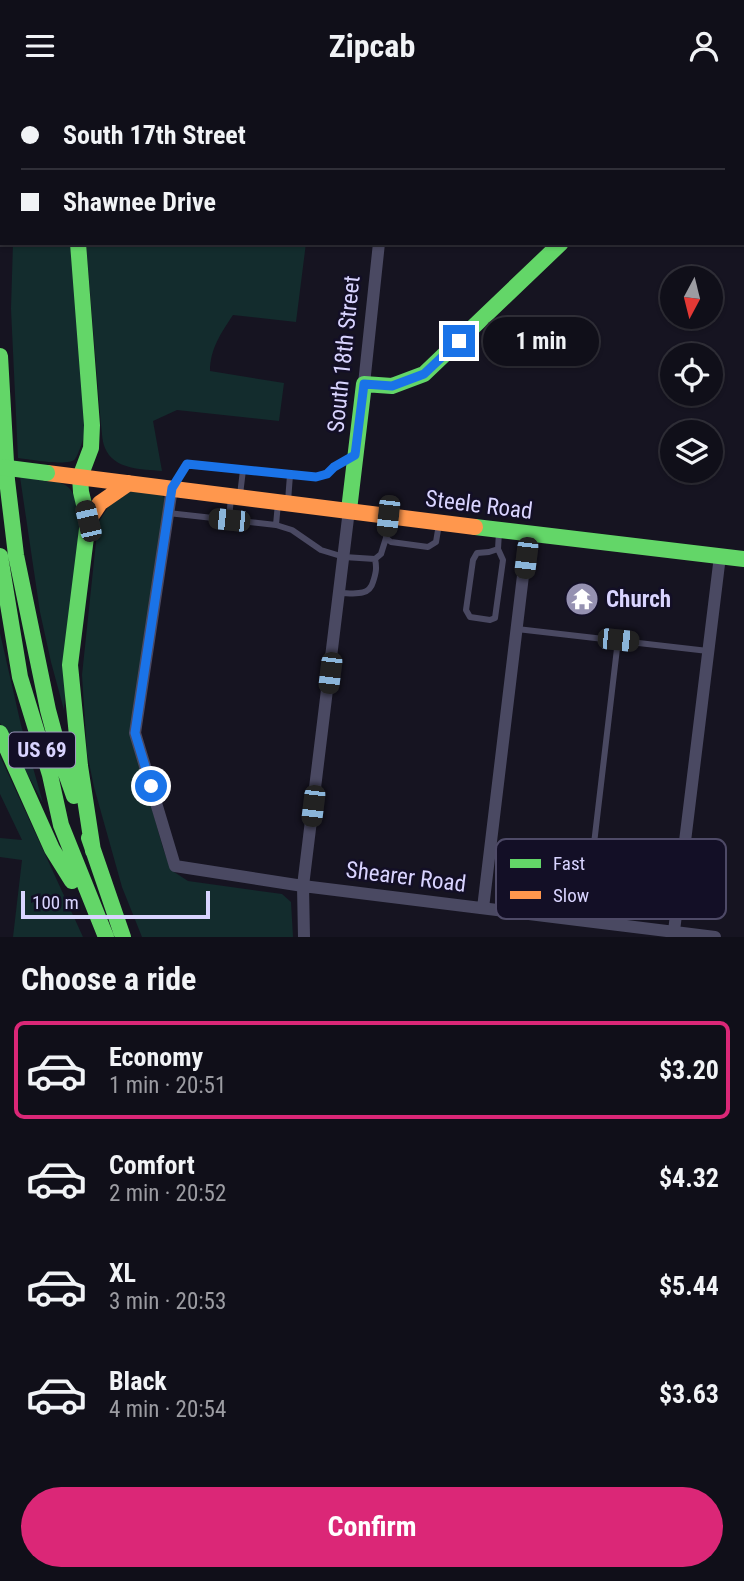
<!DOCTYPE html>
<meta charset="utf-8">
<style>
:root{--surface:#100f19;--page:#191822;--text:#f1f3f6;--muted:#9c9ca2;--line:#302f38;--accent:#db2777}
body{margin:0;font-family:"Roboto Condensed",sans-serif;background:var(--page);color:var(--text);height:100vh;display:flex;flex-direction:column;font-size:26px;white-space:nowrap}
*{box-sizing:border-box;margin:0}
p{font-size:23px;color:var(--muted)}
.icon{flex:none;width:38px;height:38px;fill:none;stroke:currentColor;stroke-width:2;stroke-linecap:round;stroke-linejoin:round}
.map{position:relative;height:846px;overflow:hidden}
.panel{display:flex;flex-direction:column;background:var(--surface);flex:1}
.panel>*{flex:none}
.banner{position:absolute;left:0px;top:0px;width:746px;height:154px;box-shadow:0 2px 5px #0004,0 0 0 2px var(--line);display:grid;align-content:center;height:154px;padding:0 21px;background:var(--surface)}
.needle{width:46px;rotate:187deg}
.controls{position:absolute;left:660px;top:175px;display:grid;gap:14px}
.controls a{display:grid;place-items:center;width:63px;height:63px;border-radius:50%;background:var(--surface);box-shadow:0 2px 5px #0004,0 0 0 2px var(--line);font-size:35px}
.scale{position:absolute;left:21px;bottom:18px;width:189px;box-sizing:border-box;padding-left:7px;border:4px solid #d9d4ff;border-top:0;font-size:19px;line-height:24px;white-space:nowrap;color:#d9d4ff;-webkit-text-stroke:5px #130f26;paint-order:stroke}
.end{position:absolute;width:32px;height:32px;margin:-16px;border:9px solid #1a73e8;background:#fff;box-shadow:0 0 0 4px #fff}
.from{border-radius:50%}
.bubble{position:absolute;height:49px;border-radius:24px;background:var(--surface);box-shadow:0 2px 5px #0004,0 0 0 2px var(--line);font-size:23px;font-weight:700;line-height:49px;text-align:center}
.car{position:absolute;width:21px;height:42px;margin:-21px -10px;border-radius:9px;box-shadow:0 0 5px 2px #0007;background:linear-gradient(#222 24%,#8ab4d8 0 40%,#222 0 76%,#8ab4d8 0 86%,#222 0)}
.banner b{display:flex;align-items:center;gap:24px;height:66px;font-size:26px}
.banner b+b{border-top:2px solid var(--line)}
.banner i{width:18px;height:18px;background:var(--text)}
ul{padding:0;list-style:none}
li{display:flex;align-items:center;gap:21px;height:98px;margin:0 14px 10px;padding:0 7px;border:4px solid transparent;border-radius:10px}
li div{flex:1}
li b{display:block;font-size:26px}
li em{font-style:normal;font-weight:700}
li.active{border-color:var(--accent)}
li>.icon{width:63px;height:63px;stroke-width:1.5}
h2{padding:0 21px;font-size:32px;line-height:84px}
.button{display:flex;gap:14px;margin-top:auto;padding:14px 21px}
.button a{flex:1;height:80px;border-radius:42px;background:var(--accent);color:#fff;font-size:28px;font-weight:700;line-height:80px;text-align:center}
header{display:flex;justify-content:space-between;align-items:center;height:91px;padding:0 21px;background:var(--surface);font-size:32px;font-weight:700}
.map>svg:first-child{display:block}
.green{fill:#132c2d}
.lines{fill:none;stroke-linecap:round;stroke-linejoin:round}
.lane{stroke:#4a4962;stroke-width:6}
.street{stroke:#4a4962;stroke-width:12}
.fast{stroke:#63d668;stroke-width:16}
.slow{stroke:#ff974d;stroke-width:16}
.fast-bridge{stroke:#63d668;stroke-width:16}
.route{stroke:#1a73e8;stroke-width:9}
.labels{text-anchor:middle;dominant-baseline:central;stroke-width:5;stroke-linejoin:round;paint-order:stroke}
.shield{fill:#130f26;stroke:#9e99be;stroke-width:2}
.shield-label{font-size:21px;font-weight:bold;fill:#d9d4ff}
.street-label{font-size:23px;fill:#d9d4ff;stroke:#130f26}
.poi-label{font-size:23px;font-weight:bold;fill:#d9d4ff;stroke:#130f26;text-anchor:start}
.key{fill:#130f26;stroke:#4e4a67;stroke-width:2}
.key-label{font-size:19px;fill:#d9d4ff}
</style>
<header><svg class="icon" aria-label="menu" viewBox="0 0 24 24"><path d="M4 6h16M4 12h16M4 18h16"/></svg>Zipcab<svg class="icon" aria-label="person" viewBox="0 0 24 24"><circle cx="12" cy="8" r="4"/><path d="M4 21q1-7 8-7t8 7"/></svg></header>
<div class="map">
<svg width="744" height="846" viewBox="0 0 744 846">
<rect width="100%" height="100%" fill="#161421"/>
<path class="green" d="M13 152H71L86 341C83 347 79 363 75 368 69 376 28 368 18 367L11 218Z
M86 152H306L296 231 233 224C221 242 210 258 210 280L284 292 279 330 177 319 153 330 162 380C142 378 114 379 105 357 102 350 102 341 101 334Z
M20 386C34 388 66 387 72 401 76 409 78 420 80 429L64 619 51 571 40 521Z
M128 400 161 403 165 408 135 658 163 757 171 779 188 790 282 803 291 811 293 846H142L122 796 94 696 87 662 82 584 98 432 114 407Z
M0 542 21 634 43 712 0 632Z
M0 665 83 846H13L22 769 0 766V747L22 749 0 703Z"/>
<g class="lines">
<path class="lane" d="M173 396 187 374 316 386C330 382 340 372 353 366
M240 404 243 379
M288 410 290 384
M168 422 276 434 292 439 321 459 344 466 375 468
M388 427 386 447 391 451 428 456 436 451 439 433
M229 429 231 406
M276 434 278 412
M498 458 489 461 477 462 473 469 466 519 470 526 490 529 495 527 503 469 498 458 499 441
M339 502C353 502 369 506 373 491 376 482 377 477 375 468L381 463 386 447
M517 538 708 560
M585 829 618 549"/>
<path class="street" d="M395 2 396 0
M364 293 379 152
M172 397 135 642 175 775 303 795 715 846
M483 817 528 443
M674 840 720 465
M304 846 303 795 349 419"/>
<path class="fast" d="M66 0V2
M11 2 12 0
M0 123 2 97
M78 152 92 334 91 357 80 386 81 401 88 430 70 574 80 675 93 760
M0 265 7 389 16 464 48 619 62 671 74 705
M349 419 364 293 392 295 424 283 561 152
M475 436 744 468
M0 465 20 586 50 684 61 734 106 846
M0 642 52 758 72 790
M89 747 123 846"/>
<path class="slow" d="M722 2 724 0
M47 382 475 436
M88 430 100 412 129 392"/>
<path class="fast-bridge" d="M0 376 47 382"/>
</g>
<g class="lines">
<path class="route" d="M151 695 135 642 172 397 187 373 316 386 327 383 334 376 355 364 364 293 392 295 424 283 459 250"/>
</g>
<defs>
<symbol id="temple-disc" viewBox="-11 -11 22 22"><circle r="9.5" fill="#9591b1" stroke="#130f26"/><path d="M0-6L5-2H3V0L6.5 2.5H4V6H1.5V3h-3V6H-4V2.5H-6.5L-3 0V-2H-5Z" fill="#fff"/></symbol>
</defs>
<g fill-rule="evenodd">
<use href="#temple-disc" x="563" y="489" width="38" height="38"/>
</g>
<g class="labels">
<rect class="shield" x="9" y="641.5" width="66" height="35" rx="5"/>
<g class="shield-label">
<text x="42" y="659">US 69</text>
</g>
<g class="street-label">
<text transform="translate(344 263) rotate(-84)">South 18th Street</text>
<text transform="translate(479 414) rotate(7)">Steele Road</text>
<text transform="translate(406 786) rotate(7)">Shearer Road</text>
</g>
<g class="poi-label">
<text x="606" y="508">Church</text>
</g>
</g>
<rect x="496" y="748" width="230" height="80" rx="10" class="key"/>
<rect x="510" y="768" width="31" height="9" fill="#63d668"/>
<rect x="510" y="800" width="31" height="8" fill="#ff974d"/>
<g class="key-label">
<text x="553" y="779">Fast</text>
<text x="553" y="811">Slow</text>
</g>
</svg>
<div class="controls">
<a><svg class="needle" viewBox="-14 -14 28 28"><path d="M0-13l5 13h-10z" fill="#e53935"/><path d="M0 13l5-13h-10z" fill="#9c9ca2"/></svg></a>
<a><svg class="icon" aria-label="locate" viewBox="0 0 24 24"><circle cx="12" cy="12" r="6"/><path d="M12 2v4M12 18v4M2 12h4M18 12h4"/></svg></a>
<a><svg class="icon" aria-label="layers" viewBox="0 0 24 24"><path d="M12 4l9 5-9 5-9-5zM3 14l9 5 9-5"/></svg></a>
</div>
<div class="scale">100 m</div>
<i class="end from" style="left:151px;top:695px"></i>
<i class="end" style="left:459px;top:250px"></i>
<div class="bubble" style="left:483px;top:226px;width:116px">1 min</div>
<i class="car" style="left:388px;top:425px;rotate:186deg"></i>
<i class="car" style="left:229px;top:429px;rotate:276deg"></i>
<i class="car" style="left:88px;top:430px;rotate:347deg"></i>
<i class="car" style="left:526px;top:467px;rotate:187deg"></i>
<i class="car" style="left:618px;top:549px;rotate:96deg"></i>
<i class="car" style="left:330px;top:582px;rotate:187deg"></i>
<i class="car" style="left:313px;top:715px;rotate:187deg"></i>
<div class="banner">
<b><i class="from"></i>South 17th Street</b>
<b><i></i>Shawnee Drive</b>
</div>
</div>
<section class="panel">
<h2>Choose a ride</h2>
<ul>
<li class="active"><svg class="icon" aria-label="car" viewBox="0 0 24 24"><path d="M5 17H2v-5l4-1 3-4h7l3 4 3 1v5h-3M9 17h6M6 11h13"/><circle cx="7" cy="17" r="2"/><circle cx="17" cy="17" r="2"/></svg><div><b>Economy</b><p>1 min · 20:51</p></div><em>$3.20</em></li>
<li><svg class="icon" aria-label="car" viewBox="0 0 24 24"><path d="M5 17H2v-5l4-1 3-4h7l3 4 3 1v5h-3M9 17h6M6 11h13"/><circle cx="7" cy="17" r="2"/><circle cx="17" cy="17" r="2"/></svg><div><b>Comfort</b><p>2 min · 20:52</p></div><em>$4.32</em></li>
<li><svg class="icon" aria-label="car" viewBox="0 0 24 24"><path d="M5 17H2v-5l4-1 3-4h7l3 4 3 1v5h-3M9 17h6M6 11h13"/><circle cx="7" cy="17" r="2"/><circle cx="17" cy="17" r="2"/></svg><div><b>XL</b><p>3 min · 20:53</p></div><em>$5.44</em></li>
<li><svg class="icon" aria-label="car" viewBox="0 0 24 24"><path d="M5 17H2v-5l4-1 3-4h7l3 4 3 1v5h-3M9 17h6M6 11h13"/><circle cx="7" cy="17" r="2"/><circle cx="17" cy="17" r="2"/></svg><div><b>Black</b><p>4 min · 20:54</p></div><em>$3.63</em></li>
</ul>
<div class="button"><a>Confirm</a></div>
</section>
